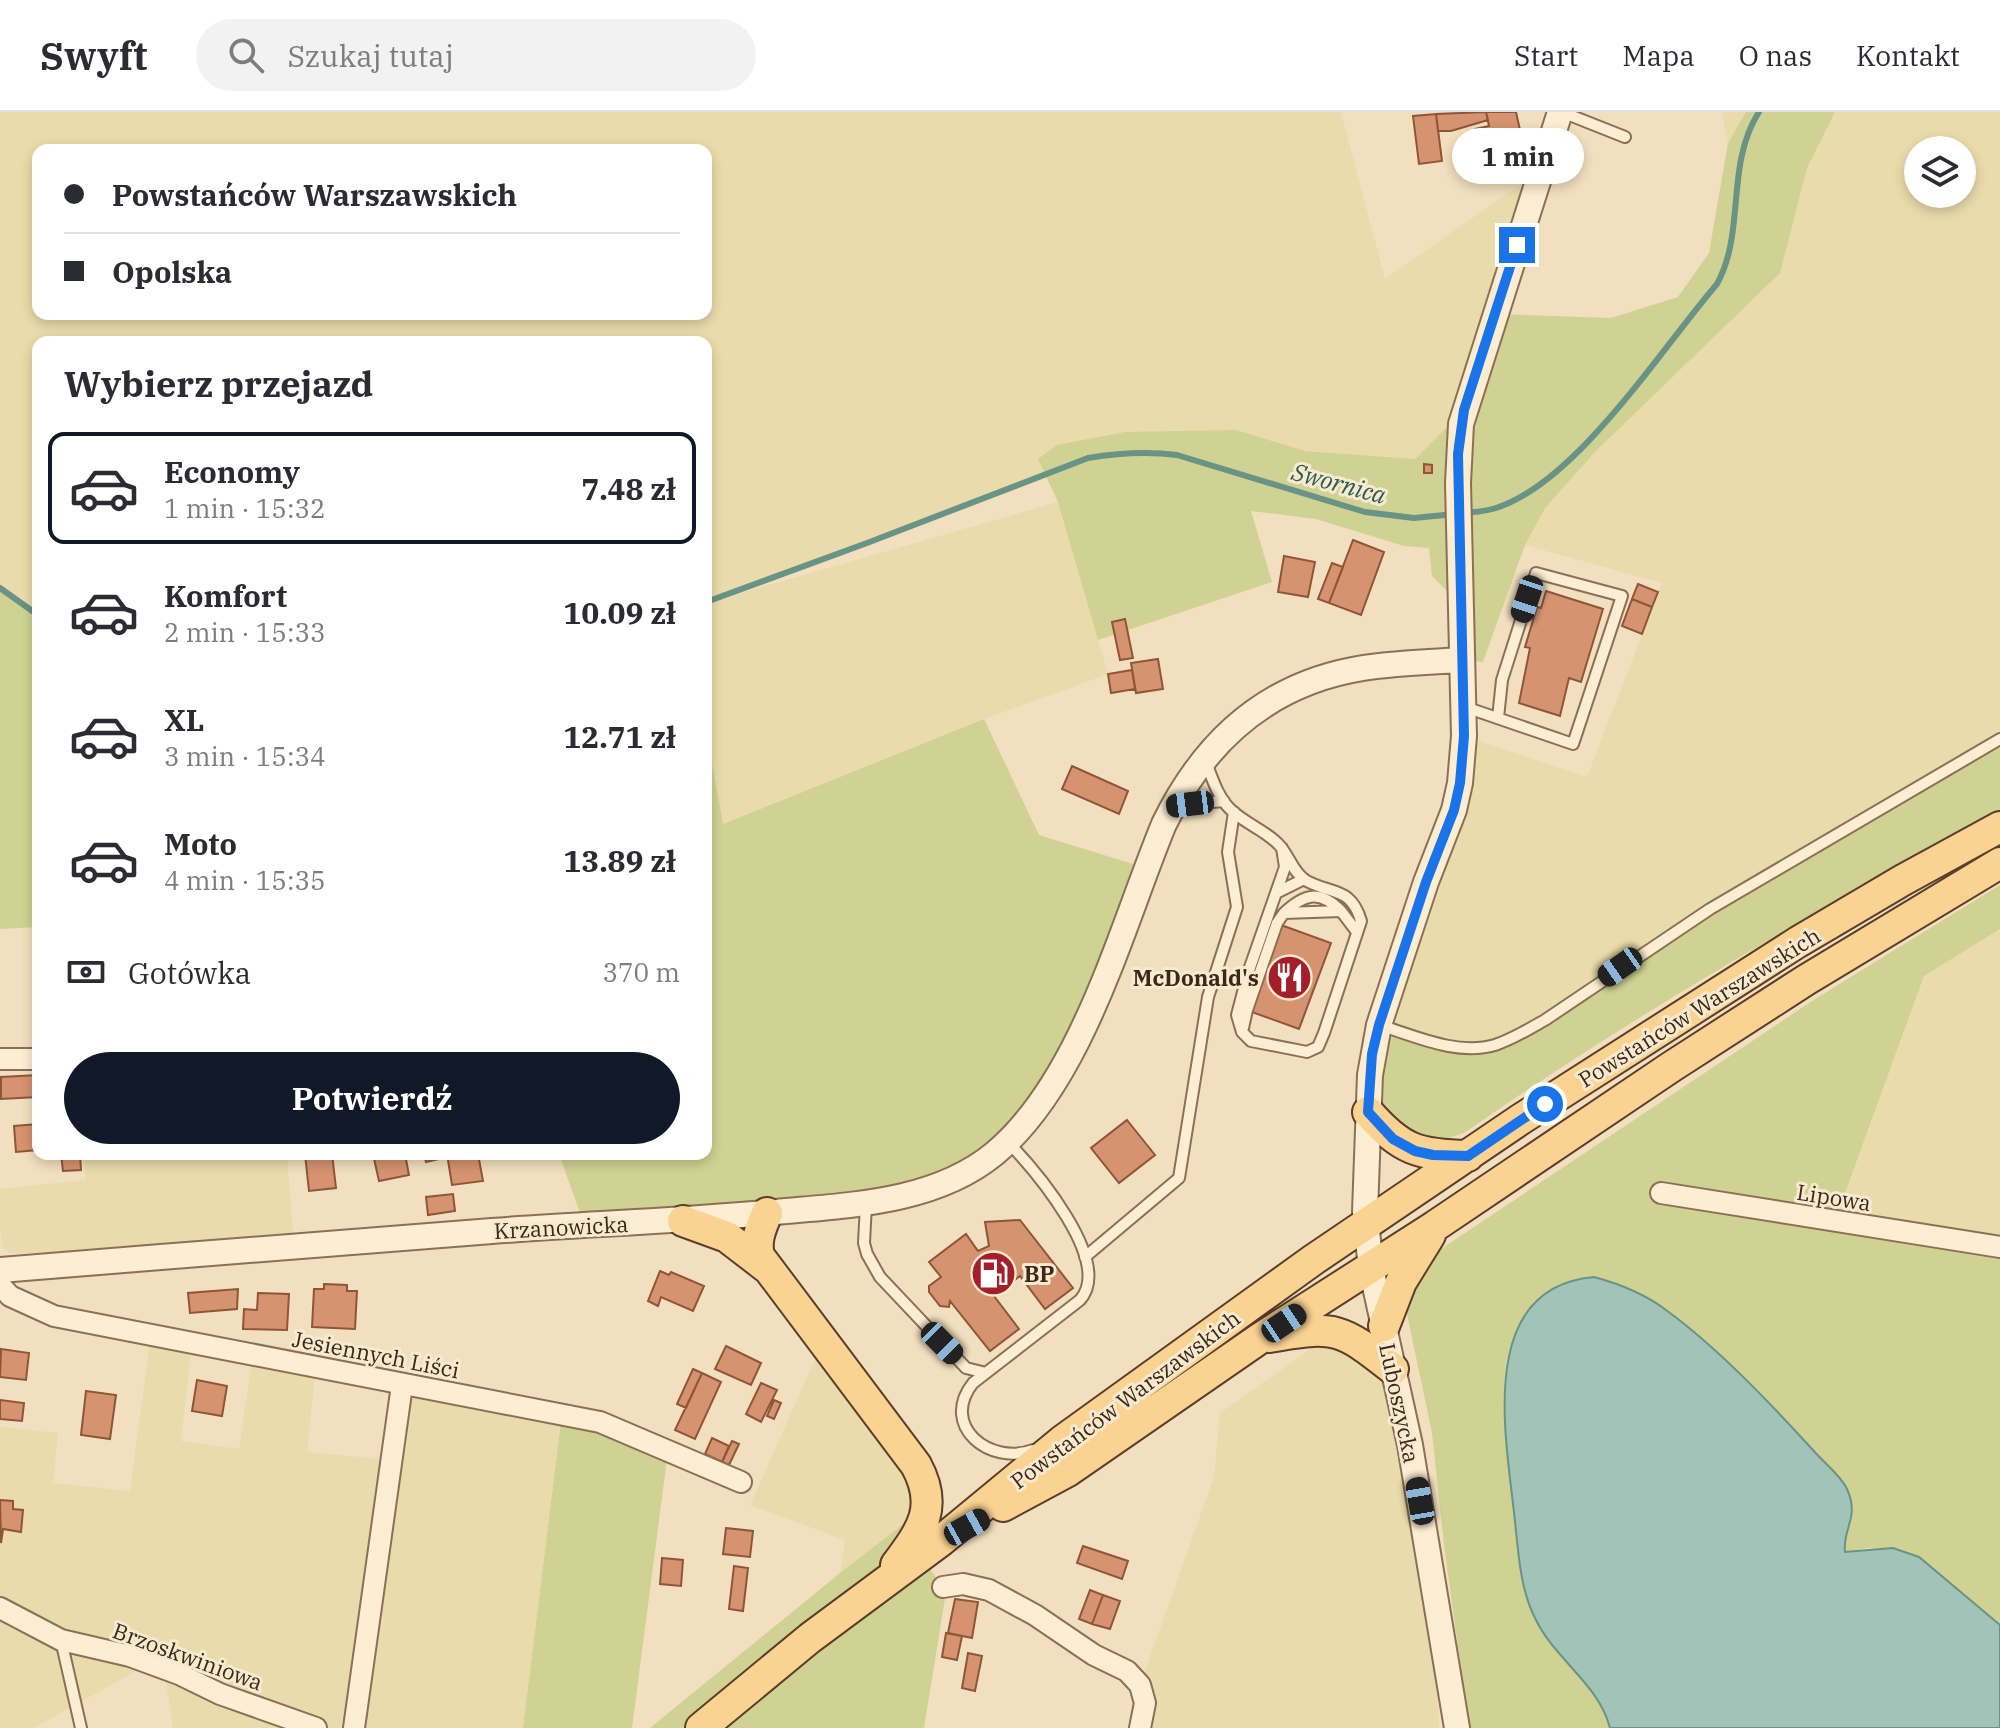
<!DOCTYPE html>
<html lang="pl">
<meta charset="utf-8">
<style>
:root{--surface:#fff;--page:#f2f2f3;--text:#2b2b33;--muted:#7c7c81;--line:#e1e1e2;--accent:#111827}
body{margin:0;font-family:"IBM Plex Serif",serif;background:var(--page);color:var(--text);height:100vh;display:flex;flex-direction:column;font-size:30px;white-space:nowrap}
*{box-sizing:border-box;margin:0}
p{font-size:26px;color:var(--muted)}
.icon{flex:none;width:44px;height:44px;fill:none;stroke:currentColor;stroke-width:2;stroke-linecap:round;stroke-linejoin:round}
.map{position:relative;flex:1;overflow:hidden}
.panel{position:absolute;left:32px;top:224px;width:680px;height:824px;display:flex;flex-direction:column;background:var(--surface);border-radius:16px;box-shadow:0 4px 12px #0003}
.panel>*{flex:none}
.top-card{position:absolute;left:32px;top:32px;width:680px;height:176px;border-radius:16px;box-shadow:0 4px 12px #0003;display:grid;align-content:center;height:176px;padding:0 32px;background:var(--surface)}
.tools{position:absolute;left:1904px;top:24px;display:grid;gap:16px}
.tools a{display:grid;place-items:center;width:72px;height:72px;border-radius:50%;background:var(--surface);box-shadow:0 4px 12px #0003;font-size:40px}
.end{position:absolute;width:36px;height:36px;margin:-18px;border:10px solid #1a73e8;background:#fff;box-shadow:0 0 0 4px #fff}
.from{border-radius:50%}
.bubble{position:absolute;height:56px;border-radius:28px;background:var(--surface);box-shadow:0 4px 12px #0003;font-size:26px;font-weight:800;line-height:56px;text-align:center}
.car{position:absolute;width:24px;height:48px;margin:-24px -12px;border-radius:10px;box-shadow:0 0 6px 2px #0007;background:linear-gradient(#222 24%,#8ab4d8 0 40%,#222 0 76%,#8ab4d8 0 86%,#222 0)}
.top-card b{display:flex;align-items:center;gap:28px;height:76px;font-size:30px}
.top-card b+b{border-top:2px solid var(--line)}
.top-card i{width:20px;height:20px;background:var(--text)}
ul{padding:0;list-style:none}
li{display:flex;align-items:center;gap:24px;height:112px;margin:0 16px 12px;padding:0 16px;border:4px solid transparent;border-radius:16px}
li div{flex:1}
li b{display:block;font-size:30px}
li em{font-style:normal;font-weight:800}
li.active{border-color:var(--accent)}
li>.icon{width:72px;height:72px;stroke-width:1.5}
h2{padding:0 32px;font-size:36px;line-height:96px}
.pay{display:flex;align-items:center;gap:20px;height:88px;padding:0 32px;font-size:30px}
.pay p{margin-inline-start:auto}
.button{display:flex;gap:16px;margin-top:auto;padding:16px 32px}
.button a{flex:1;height:92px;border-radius:48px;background:var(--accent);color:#fff;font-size:32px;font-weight:800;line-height:92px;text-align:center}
header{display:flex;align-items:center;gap:48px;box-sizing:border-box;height:112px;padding:0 40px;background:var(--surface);border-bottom:2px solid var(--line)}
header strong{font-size:38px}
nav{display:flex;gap:44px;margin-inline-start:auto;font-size:28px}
.search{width:560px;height:72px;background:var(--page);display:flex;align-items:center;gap:20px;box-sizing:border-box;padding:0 28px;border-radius:44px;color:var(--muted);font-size:30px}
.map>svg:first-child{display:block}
.farmland{fill:#e9dbab;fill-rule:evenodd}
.green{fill:#cfd292}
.water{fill:#a2c4b8;stroke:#689385;stroke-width:2}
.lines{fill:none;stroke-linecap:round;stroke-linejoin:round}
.stream{stroke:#689385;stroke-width:6}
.building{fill:#d59370;stroke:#8f5538;stroke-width:2}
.service-casing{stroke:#8d6f55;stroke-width:14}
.minor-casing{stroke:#8d6f55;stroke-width:24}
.tertiary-casing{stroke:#8d6f55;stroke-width:28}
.primary-casing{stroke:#5a3d2a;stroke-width:34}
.service{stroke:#fcedd3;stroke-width:10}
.minor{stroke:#fcedd3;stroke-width:20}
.tertiary{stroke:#fcedd3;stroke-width:24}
.primary{stroke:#fad292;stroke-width:30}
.route{stroke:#1a73e8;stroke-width:10}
.labels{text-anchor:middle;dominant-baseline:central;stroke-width:6;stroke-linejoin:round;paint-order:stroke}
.poi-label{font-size:22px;font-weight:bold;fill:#3b281b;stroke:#f9eacf;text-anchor:end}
.street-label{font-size:22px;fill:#3b281b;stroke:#f9eacf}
.water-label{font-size:24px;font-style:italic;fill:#295c55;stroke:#f9eacf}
</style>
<header>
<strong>Swyft</strong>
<div class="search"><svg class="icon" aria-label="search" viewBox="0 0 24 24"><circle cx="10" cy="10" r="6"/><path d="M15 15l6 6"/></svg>Szukaj tutaj</div>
<nav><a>Start</a><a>Mapa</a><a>O nas</a><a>Kontakt</a></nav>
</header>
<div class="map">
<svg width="2000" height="1616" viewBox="0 0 2000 1616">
<rect width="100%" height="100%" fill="#f2dfbf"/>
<path class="farmland" d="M0 0H1341L1385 167 1541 58 1464 298 1415 347 1305 339 1236 318 1038 347 1045 362 867 431 706 490V230H38V503L0 476ZM38 38H706V202H38Z
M1722 0H1746L1728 31Z
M1835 0H2000V627L1545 908 1495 933 1458 936 1379 913 1464 624 1587 665 1662 471 1525 433 1545 396 1594 341 1780 161 1807 56ZM1918 38H1962V82H1918Z
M1058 390 1108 562 984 607 722 712 706 619V491Z
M2000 817V1135L1835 1110 1924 864Z
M85 1042H287L294 1134 177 1144 10 1141 3 1135 0 1117V1077L85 1068Z
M1336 1219 1393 1257 1429 1437 1439 1616H1140V1573L1214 1365 1220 1301Z
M151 1222 192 1230 181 1329 239 1337 253 1242 316 1255 307 1340 391 1348 402 1273 562 1302 523 1616H173L164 1556 150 1551 34 1616H0V1315L58 1321 53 1371 130 1379Z
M823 1230 928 1393 840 1461 845 1428 750 1393Z"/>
<path class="green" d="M1746 0H1835L1807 56 1780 161 1594 341 1545 396 1525 433 1483 550 1462 548 1461 493 1432 464 1429 436 1404 434 1316 407 1251 399 1272 470 1098 528 1058 390 1038 347 1057 333 1125 320 1236 318 1305 339 1415 347 1464 298 1495 202 1611 206 1678 185 1709 141 1728 31Z
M0 476 38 503V815L0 817Z
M984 607 1039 723 1146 756 1033 1002 933 1075 584 1112 559 1042H706V619L723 712Z
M2000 627V701C1815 798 1635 902 1464 1021L1440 1029 1406 1022 1382 995 1380 965 1387 925 1478 936 1518 923 1620 855Z
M2000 773V817L1924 864 1835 1109 2000 1135V1513L1919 1445 1869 1436 1844 1440C1843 1424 1855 1409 1852 1392 1847 1357 1698 1224 1665 1197L1522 1208C1514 1225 1506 1241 1505 1260 1500 1312 1510 1366 1517 1418 1521 1447 1522 1480 1535 1507 1555 1546 1599 1572 1610 1616H1469L1444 1433 1432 1321 1407 1202 1410 1171 1423 1149 1815 887Z
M562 1302 668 1339 632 1616H523Z
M928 1393 912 1432 943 1475 947 1474 924 1616H650L840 1461Z"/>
<path class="water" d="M1594 1165C1620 1172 1645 1182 1666 1198 1718 1236 1770 1291 1813 1338 1823 1350 1839 1362 1846 1375 1861 1405 1842 1416 1845 1440L1893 1436 1919 1445 2000 1513V1616H1610C1599 1572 1554 1547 1535 1506 1518 1473 1518 1429 1513 1392 1504 1314 1480 1175 1594 1165Z"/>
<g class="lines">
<path class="stream" d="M1466 401C1475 400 1487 399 1496 396 1577 370 1661 237 1717 172 1746 119 1725 53 1759 0
M0 476 38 503
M706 490 867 431 1088 346C1118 341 1146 339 1177 343L1365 400 1414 406 1455 402"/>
</g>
<path class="building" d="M1486 0H1516L1522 27 1470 33 1469 24 1477 23 1475 17 1489 14Z
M1486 0 1488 8 1451 19H1438L1436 2Z
M1436 2 1442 49 1419 52 1413 4Z
M1518 28 1522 56 1476 65 1470 33Z
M1424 352 1432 353V361H1424Z
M1353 428 1384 440 1361 503 1329 491Z
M1284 444 1315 450 1308 485 1278 480Z
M1332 451 1343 455 1329 491 1318 487Z
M1638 472 1658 480 1652 495 1632 487Z
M1546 479 1603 497 1581 570 1569 566 1560 604 1519 591 1530 536 1525 535 1537 495 1541 496Z
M1632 487 1652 495 1642 522 1622 514Z
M1125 507 1133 546 1120 548 1112 510Z
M1158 547 1163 577 1136 581 1131 551Z
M1132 558 1135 577 1111 581 1108 562Z
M1072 654 1128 679 1119 702 1062 677Z
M1281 813 1331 831 1299 917 1249 899Z
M38 963V985L1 987V965Z
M1127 1008 1155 1043 1119 1071 1091 1036Z
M38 1012V1038L16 1040 14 1014Z
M61 1042H80L81 1058 63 1059Z
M305 1042H332L336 1076 309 1079Z
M373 1042H405L409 1063 379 1069Z
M424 1042H442L443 1046 426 1050Z
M447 1042H478L483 1069 452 1073Z
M453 1082 455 1099 428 1103 426 1085Z
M1020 1108 1073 1176 1045 1197 1020 1164 994 1184 1019 1217 990 1239 950 1189 949 1195 940 1194 929 1180V1174L941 1165 929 1150 966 1122 978 1139 989 1134 985 1110Z
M660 1159 669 1163 671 1160 704 1174 693 1199 661 1185 658 1194 648 1189Z
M324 1172 347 1173V1179H357L355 1217 312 1215 314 1177H324Z
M238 1177 237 1197 190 1201 188 1181Z
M258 1181 289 1182 287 1218 243 1217 244 1197 257 1198Z
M726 1234 761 1251 751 1273 715 1257Z
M1 1237 29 1241 26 1268 0 1265Z
M693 1257 702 1261 686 1296 677 1292Z
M702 1261 721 1270 695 1327 675 1318Z
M197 1268 227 1274 222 1304 192 1299Z
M761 1271 777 1278 761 1310 746 1302Z
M86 1279 116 1283 110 1327 81 1323Z
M0 1288 24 1291 22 1309 0 1307Z
M774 1288 781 1291 774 1307 767 1304Z
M712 1326 729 1334 722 1350 705 1342Z
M732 1329 739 1332 729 1353 722 1350Z
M0 1388 13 1389V1397L23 1398 21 1420 3 1417 1 1431Z
M726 1416 753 1419 750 1445 723 1442Z
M1083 1434 1128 1449 1122 1467 1077 1451Z
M662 1446 683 1448 681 1474 660 1472Z
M734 1454 748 1456 743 1499 729 1497Z
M1090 1478 1103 1483 1092 1512 1079 1507Z
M1103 1483 1120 1489 1110 1517 1092 1512Z
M955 1487 978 1490 972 1526 948 1521Z
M946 1521 962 1524 957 1548 942 1545Z
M968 1541 982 1544 975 1579 962 1576Z"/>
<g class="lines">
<defs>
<path id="service" d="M1562 0 1625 25
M1465 595 1573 632 1622 484 1536 461 1502 568 1498 606
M1205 648C1212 665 1217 684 1230 697 1245 712 1266 718 1280 734 1289 744 1293 760 1305 768 1331 783 1351 774 1361 809L1324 921 1318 935 1307 940 1251 929 1242 920 1237 903 1248 861 1285 755 1282 736
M1178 693 1224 689
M1276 781 1304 767
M1284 801C1305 781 1320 778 1341 799
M1379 913C1415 924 1457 944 1495 933 1513 927 1529 917 1545 908L1710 797 2000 627
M1243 916 1247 898 1277 811 1284 801 1341 799 1357 820
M1008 1030C1035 1058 1114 1150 1080 1188L973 1271C939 1314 990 1354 1033 1338
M866 1092 864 1131 867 1142 880 1165 966 1256 986 1261
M1085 1145 1179 1066 1208 885 1237 795 1228 740 1234 700
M61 1528 81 1616"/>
<path id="minor" d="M0 947H38
M1661 1081 2000 1135
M0 1173 10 1184 54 1204 600 1310 741 1370
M943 1475 963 1472 989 1478 1035 1503 1094 1543 1127 1559 1140 1573 1145 1591 1140 1616
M0 1496 61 1528 130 1544 179 1562 220 1582 316 1616
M354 1616 402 1273"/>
<path id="tertiary" d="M0 1158C164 1145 328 1131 492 1119 586 1112 681 1109 776 1100 849 1093 934 1091 994 1042 1082 969 1121 816 1164 712 1205 628 1269 571 1363 556 1396 551 1429 550 1462 548
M1457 1616 1410 1333 1371 1156 1365 1100 1370 963 1379 913 1426 770 1454 698 1460 671 1464 624 1458 371 1461 312 1560 0"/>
<path id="primary" d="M1368 1000C1401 1038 1418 1043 1468 1044
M767 1101C761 1116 755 1128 759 1144L916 1353C939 1395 922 1418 896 1453
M683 1109 727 1125 766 1155
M1384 1214 1401 1170 1430 1123
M1269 1225C1336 1213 1341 1216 1393 1257
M1003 1394 1068 1359 1259 1227 1435 1114 1671 955 1806 868 2000 751
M701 1616 810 1526 942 1428 1062 1329 1313 1148 1521 1007 1798 830 1903 768 2000 715"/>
</defs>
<use href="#service" class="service-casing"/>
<use href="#minor" class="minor-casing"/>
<use href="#tertiary" class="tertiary-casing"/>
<use href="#primary" class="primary-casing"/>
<use href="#service" class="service"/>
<use href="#minor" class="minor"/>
<use href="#tertiary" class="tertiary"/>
<use href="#primary" class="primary"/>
</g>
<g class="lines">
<path class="route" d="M1517 133 1464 298 1458 342 1464 624 1460 671 1454 698 1426 770 1379 913 1372 942 1368 1000 1393 1027 1415 1039 1433 1043 1468 1044 1545 992"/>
</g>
<defs>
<symbol id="restaurant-disc" viewBox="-11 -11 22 22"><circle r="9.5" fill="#a31f29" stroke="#f9eacf"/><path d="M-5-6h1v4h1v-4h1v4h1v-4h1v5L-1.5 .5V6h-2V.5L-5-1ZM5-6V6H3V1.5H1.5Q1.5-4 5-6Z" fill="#fff"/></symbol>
<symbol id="fuel-disc" viewBox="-11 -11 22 22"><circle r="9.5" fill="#a31f29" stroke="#f9eacf"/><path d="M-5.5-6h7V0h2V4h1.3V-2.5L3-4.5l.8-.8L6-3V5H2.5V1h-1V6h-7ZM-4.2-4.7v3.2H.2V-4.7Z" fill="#fff"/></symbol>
</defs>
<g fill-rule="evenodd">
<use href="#restaurant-disc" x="1264" y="840" width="51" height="51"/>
<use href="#fuel-disc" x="968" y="1136" width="51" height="51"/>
</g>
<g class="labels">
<g class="poi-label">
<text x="1259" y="865">McDonald's</text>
<text x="1024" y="1161" text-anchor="start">BP</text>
</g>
<g class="street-label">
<text transform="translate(1699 895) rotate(-32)">Powstańców Warszawskich</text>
<text transform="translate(1834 1085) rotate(9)">Lipowa</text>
<text transform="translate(561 1115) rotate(-3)">Krzanowicka</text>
<text transform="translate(376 1242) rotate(11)">Jesiennych Liści</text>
<text transform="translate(1125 1287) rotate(-37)">Powstańców Warszawskich</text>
<text transform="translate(1400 1291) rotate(78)">Luboszycka</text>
<text transform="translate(188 1544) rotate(20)">Brzoskwiniowa</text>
</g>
<g class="water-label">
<text transform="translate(1339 371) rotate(15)">Swornica</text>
</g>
</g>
</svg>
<div class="tools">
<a><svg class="icon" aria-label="layers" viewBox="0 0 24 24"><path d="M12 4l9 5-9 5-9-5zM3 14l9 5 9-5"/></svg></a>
</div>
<i class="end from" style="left:1545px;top:992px"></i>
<i class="end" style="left:1517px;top:133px"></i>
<div class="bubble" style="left:1452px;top:16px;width:132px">1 min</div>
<i class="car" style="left:1527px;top:487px;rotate:198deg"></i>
<i class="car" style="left:1190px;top:692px;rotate:263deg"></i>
<i class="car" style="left:1620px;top:855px;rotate:235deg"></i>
<i class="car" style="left:1284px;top:1211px;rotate:56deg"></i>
<i class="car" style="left:942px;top:1231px;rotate:135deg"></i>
<i class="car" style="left:1420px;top:1389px;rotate:350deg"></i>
<i class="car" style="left:967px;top:1415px;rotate:61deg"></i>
<div class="top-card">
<b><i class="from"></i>Powstańców Warszawskich</b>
<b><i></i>Opolska</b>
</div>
<section class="panel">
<h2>Wybierz przejazd</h2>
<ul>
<li class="active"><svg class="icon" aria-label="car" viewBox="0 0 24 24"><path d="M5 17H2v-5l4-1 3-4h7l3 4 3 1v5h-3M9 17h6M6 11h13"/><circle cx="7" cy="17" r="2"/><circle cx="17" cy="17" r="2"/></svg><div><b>Economy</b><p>1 min · 15:32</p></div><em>7.48 zł</em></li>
<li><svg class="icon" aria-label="car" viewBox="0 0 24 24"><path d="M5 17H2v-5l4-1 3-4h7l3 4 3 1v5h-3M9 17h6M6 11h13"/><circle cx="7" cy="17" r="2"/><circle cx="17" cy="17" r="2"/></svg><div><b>Komfort</b><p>2 min · 15:33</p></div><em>10.09 zł</em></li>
<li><svg class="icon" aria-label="car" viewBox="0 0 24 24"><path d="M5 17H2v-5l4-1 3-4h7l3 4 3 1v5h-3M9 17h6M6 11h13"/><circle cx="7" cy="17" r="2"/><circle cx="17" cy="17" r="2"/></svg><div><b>XL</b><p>3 min · 15:34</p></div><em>12.71 zł</em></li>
<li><svg class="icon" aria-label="car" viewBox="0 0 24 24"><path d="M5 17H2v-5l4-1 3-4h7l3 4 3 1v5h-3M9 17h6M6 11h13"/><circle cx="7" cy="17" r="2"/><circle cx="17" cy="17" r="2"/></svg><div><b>Moto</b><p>4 min · 15:35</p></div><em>13.89 zł</em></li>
</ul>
<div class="pay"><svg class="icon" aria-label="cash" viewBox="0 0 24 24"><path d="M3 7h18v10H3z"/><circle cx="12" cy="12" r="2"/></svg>Gotówka<p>370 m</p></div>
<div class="button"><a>Potwierdź</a></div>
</section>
</div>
